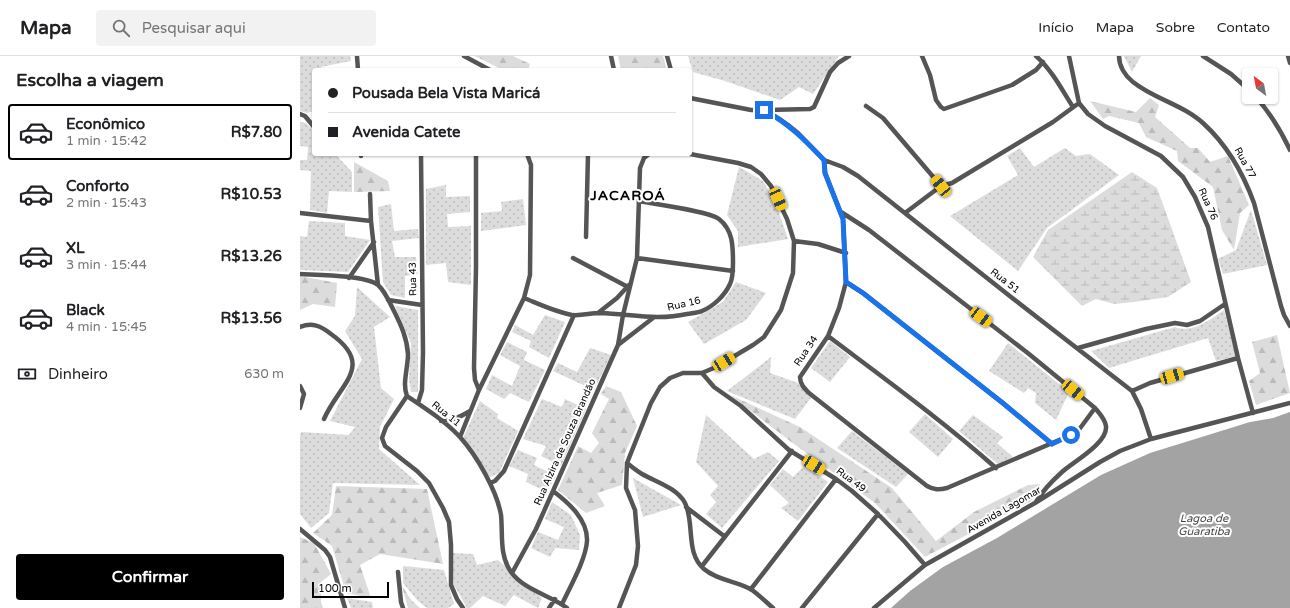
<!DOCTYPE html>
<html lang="pt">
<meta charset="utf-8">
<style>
:root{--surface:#fff;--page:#f2f2f2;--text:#202124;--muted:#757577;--line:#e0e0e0;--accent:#000}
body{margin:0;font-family:"Varela Round",sans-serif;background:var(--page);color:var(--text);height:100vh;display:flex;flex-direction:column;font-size:15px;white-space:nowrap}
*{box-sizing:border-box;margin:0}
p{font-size:13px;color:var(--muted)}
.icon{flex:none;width:22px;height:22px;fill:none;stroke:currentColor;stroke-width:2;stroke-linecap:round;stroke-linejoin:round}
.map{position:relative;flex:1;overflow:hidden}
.sheet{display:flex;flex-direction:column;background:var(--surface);width:300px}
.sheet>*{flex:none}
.hud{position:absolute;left:12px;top:12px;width:380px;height:88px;border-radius:4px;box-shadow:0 1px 3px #0004;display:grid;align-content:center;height:88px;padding:0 16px;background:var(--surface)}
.needle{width:26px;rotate:328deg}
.controls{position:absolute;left:942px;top:12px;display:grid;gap:8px}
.controls a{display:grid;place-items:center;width:36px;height:36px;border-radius:4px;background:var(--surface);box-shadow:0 1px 3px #0004;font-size:20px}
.scale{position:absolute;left:12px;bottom:10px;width:77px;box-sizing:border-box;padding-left:4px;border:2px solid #000;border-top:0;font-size:11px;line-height:14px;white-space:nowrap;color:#000;-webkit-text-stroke:3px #fff;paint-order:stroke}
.end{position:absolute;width:18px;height:18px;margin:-9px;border:5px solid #1a73e8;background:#fff;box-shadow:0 0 0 2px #fff}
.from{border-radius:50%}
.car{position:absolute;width:12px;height:24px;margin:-12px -6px;border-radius:5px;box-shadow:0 0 3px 1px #0007;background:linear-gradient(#f5c518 24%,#345 0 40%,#f5c518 0 76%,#345 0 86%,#f5c518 0)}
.hud b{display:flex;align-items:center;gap:14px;height:38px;font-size:15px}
.hud b+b{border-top:1px solid var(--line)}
.hud i{width:10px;height:10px;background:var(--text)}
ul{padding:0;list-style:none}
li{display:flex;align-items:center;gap:12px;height:56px;margin:0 8px 6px;padding:0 8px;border:2px solid transparent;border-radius:4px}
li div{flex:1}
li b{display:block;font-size:15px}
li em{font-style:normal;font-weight:800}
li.current{border-color:var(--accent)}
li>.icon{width:36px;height:36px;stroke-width:1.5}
h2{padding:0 16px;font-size:18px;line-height:48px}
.pay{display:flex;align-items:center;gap:10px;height:44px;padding:0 16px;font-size:15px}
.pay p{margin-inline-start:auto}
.cta{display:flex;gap:8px;margin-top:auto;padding:8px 16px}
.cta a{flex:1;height:46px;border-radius:4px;background:var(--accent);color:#fff;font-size:16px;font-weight:800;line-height:46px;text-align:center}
header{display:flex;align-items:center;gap:24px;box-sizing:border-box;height:56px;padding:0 20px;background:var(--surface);border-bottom:1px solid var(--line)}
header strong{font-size:19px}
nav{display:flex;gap:22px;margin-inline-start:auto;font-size:14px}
.search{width:280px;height:36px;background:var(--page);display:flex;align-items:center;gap:10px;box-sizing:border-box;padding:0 14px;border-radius:4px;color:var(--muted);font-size:15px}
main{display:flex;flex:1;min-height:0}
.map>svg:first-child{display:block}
.grass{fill:url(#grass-dots)}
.forest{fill:url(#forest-firs)}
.wetland{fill:url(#wetland-marsh)}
.water{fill:#a3a3a3}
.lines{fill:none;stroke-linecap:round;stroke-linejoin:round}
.minor{stroke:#555;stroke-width:4.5}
.route{stroke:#1a73e8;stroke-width:5}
.labels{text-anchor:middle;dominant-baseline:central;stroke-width:4;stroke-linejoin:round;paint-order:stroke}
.street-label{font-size:10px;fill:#000;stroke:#fff}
.water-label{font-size:11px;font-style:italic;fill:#444;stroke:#fff}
.district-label{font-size:14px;font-weight:bold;letter-spacing:1px;fill:#000;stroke:#fff}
</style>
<header>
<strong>Mapa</strong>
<div class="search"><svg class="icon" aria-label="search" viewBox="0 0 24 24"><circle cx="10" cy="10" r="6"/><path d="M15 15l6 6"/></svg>Pesquisar aqui</div>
<nav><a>Início</a><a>Mapa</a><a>Sobre</a><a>Contato</a></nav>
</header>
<main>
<section class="sheet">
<h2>Escolha a viagem</h2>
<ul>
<li class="current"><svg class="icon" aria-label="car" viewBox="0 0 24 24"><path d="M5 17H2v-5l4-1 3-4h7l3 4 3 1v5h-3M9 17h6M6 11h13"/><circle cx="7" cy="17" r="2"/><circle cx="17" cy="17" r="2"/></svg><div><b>Econômico</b><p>1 min · 15:42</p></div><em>R$7.80</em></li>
<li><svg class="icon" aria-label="car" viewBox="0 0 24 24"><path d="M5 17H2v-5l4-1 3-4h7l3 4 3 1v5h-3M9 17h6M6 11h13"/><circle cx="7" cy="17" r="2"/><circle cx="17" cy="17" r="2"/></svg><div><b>Conforto</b><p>2 min · 15:43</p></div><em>R$10.53</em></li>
<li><svg class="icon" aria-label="car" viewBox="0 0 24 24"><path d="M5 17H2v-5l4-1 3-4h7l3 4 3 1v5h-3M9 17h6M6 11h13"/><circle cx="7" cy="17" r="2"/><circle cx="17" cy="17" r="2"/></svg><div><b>XL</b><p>3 min · 15:44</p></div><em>R$13.26</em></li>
<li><svg class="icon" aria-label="car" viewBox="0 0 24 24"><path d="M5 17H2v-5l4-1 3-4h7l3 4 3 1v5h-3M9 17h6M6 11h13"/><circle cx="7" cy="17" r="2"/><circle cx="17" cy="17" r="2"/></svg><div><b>Black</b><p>4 min · 15:45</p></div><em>R$13.56</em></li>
</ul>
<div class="pay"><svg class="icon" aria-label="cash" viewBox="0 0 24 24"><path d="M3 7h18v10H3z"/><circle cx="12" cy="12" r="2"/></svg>Dinheiro<p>630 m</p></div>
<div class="cta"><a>Confirmar</a></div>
</section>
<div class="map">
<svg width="990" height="552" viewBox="0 0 990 552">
<defs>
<pattern id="grass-dots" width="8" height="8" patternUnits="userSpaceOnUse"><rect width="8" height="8" fill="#dcdcdc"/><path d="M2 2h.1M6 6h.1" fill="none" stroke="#bbb" stroke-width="1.8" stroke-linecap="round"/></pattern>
<pattern id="forest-firs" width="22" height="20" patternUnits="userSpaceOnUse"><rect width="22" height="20" fill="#dcdcdc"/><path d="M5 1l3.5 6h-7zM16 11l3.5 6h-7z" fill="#bbb"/></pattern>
<pattern id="wetland-marsh" width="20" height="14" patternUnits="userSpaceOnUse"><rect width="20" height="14" fill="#dcdcdc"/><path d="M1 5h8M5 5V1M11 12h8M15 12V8" fill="none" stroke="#bbb"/></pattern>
</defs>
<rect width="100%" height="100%" fill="#fff"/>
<path class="grass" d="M0 0H50L51 5 21 11V14H14V55L7 57 0 55Z
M388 0H539L513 38 499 31 480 44 425 25 393 16Z
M824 0H841L832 16Z
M0 66 6 67 14 75V98H35L52 116V136L29 135 27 157 10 154 11 115 0 114V104H7L8 91 0 90Z
M720 92 734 111 765 92 776 100 790 98 819 119 747 172 718 215 650 160 718 119 707 100Z
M439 111 463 125 476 148 488 183 438 191V175L427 159Z
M146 129V141L170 140V156L147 158 148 171 171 170V229L148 226 146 207 126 209V133Z
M223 143 226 169 181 175V157L202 155 201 146Z
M91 148 94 175 118 173 119 182 92 185 95 201H116L118 218 105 220V242L91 239 83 226 78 151Z
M951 154 967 209 923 218 918 203 936 194Z
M9 165 45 167V180L70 184 48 216 0 214V180L7 181Z
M436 226 466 237 446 264 404 288 388 266 423 246Z
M57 231 90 261 74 271 81 332 94 343 80 371 79 393 120 429 33 427 29 457 11 472 0 458V380L1 376 49 379 55 371 30 365 62 303 45 275 55 260Z
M95 250 118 254V336H111L109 323 111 287Z
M924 254 936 300 916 305 908 282 809 312 791 295 875 271C892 278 911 263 924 254Z
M245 259 265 266 249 302 229 291 231 285 212 276 215 269 233 279Z
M530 285 550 301 530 326 511 312Z
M207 286 227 296 224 304 245 314 229 346 210 337 204 343 186 333 192 319 212 330 220 310 200 299Z
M708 287 769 336 756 364 735 347 736 337 728 332 724 337 689 315Z
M290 292 311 299 294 334 253 315 258 307 277 316Z
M471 301 470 317 498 327 511 342 495 363 427 335Z
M242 343 262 351 265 343 286 353 261 410 241 400 246 390 223 383Z
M180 345 198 358 197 362 218 375 199 417 190 421 163 382Z
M625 358 653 383 638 401 609 376Z
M406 359 454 403 468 396 479 405 422 472 406 458 416 446 410 439 418 430 396 406Z
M673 359 703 381 697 387 713 401 698 408 659 375Z
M552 375 608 418 596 431 537 392Z
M218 394 237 402 234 409 256 420 247 436 226 426 228 418 209 410Z
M505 409 528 426 498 465 481 452 489 447 470 429 483 413 493 421Z
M333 422 381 449 343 461Z
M252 446 271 459 280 479 279 494 255 492 250 501 231 492 238 476 258 484 264 471 245 463Z
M152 497 173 498 177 509 198 504 242 542 238 552 214 539 205 550 183 540 170 552H167L154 529Z
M103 510 144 514 154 548 148 552H127L118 545 103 527Z
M47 542 72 546 73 552H51Z"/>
<path class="forest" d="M175 0H213L230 8 228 14H203Z
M318 0H363L367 14H321Z
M850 42 859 49 855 61 890 92H898L910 106 928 100 949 149 940 157 934 194 922 174 913 131 878 105 877 95 846 81 839 67 809 60 803 63 790 45 836 56Z
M54 106 88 125 90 135 54 136Z
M0 220 37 227 35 251 13 248 0 254Z
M977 279 990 337 956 349 949 325 960 317 952 286Z
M306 330 321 336 337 370 325 397 322 429 297 437 305 450 286 457 258 434 278 390 291 397 299 387 292 377 309 343 301 338Z
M430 339 500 371 592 432 636 485 674 456 728 429 740 428 731 445 625 501 575 447 490 385Z
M36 430 127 433 143 508 80 498 60 509 71 542 46 537 32 490 13 477 32 459Z
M0 481 14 487 31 518 21 526V546L23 552H0Z
M102 530 112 545 120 552H108Z"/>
<path class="wetland" d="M832 116 857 132 891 226 868 241 834 246 814 248 796 243 782 250 733 201 748 174Z"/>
<path class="water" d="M990 356V552H591L610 535 643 511 697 482 801 419 850 397 950 366 973 362Z"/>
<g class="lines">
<path class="minor" d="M57 0 58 14
M164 0 190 14
M311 0 314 14
M367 0 371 14
M622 0 630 19 636 44 641 51 644 53 712 29 736 14 743 6
M736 0C752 14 762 34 773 51
M769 0 779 47 788 58 805 70 861 100 883 121 895 141 908 171 938 302 953 357
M819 0C819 10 825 20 833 26 854 43 884 49 904 68 928 90 943 117 954 147L981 250 984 259 990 270
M903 0 931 18 949 34
M988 0 990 7
M956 41C970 57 981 75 990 94
M390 42 451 54H464L481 64 488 69 498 77 524 104 543 111 558 120 711 241 832 335 841 353 851 383
M566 50 583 62 641 130
M466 54 510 53 514 51 530 16 538 7 549 0
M0 58 5 60 14 71
M176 98V211L174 312 175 324 179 334
M61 100V98
M524 104 525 117 543 163 546 226 539 252 528 280 500 321C500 328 504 332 509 337L627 430C634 434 639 434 647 432L771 379 778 375 795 352
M70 138 71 165
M541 156 569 174 729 298 795 352C800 358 805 363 806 370 808 387 773 406 762 416 752 425 743 434 736 446
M0 157 71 165 78 229
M605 157 641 130 652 127 753 66 779 47
M286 181 288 98
M494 185 518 188 546 197
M273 202 328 231
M337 202 433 215
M0 218C19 219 64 219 78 229 85 235 90 247 94 255 101 269 107 282 108 298 108 312 102 328 107 340 125 352 145 365 160 381 177 400 197 435 201 459 203 478 199 499 211 516 224 534 250 539 267 552
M49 222 74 186
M546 226 563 237 704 348 752 388
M224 242C239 248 256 256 272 259 281 260 291 257 300 257 331 258 356 265 387 258 392 257 398 257 402 255 414 250 425 239 430 228 433 222 433 213 433 207 433 190 433 174 419 163 409 155 354 148 339 145
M88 244 122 249
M298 257 317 242 329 229
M0 271C12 266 21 270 31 278 76 310 39 328 24 363
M528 280C585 323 643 365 696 412
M318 289 353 262
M778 292 846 273 875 267 887 269 900 265 925 248
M402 317 414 331 441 350 489 394 536 423 552 435 578 458 605 486 625 509
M0 330 4 338 0 352
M832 335 850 327 938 302
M107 340 86 371 82 382 85 390 117 415 129 427 143 452 149 466 151 489V529L157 543 163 552
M118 347 122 334 123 296 121 98
M141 365C152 365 160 361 170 355
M160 381 179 334 224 242 230 219 231 109 227 98
M327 407C332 411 337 415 342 418 356 426 377 432 385 447 395 467 385 497 404 513 418 525 438 525 452 534 459 539 466 546 473 552
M190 427 195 425 204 415 274 259
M253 435C269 447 288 464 287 485 286 503 270 531 262 548
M386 451 424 480
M0 473 25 494 30 501 45 552
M402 510 492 395
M98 516 101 546 103 552
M212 517 236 473 253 435 318 289 323 259 337 202 340 112 344 102 349 98
M451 533 536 423
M249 552 255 543
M319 552 336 509 338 490 335 454 326 432 327 407 351 347 360 331 370 322 383 317H402L416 311 453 289 464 281 481 254 493 217 494 185 487 163 471 130 461 118 451 111 438 107 390 98
M502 552 578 458
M574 552 625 509 735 447 800 406 820 395 851 383 990 347"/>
</g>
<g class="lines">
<path class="route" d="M464 54C489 68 504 83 524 104L525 117 543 163 546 226 563 237 704 348 752 388 771 379"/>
</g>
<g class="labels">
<g class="street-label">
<text transform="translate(945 107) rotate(61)">Rua 77</text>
<text transform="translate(908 148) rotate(66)">Rua 76</text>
<text transform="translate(113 223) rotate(-91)">Rua 43</text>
<text transform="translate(705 225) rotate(38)">Rua 51</text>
<text transform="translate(384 248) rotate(-13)">Rua 16</text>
<text transform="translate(506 295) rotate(-56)">Rua 34</text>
<text transform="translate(146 358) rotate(39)">Rua 11</text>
<text transform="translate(265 386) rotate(-66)">Rua Alzira de Souza Brandão</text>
<text transform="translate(551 424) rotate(37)">Rua 49</text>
<text transform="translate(704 454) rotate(-30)">Avenida Lagomar</text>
</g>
<g class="water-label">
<text x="904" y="462">Lagoa de<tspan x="904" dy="13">Guaratiba</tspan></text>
</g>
<g class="district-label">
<text x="328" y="139">JACAROÁ</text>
</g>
</g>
</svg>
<div class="controls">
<a><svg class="needle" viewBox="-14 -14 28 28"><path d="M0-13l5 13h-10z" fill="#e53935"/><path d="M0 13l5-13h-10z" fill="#757577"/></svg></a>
</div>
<div class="scale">100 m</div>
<i class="end from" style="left:771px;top:379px"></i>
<i class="end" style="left:464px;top:54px"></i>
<i class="car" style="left:641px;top:130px;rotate:321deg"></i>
<i class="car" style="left:478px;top:143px;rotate:156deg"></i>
<i class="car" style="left:681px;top:261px;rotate:127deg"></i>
<i class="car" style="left:424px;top:306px;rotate:59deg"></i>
<i class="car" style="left:872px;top:320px;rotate:74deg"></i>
<i class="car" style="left:773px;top:334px;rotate:129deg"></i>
<i class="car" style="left:514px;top:409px;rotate:122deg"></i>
<div class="hud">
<b><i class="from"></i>Pousada Bela Vista Maricá</b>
<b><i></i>Avenida Catete</b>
</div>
</div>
</main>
